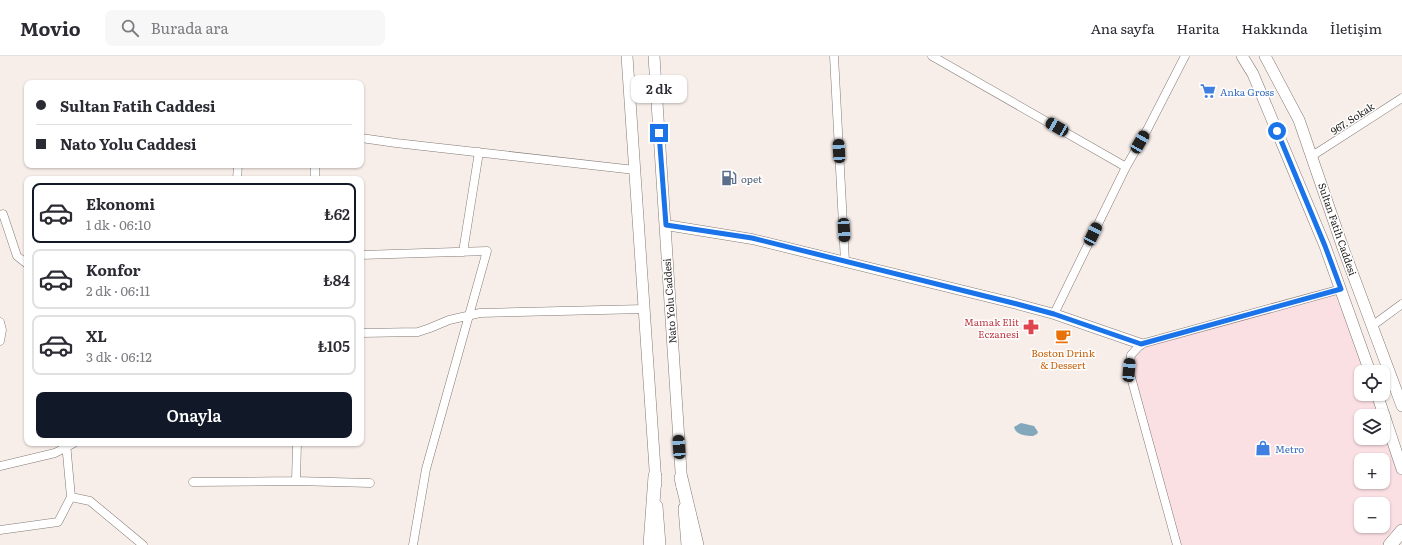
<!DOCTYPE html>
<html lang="tr">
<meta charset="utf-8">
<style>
:root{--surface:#fff;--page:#f7f7f7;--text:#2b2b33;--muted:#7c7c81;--line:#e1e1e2;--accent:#111827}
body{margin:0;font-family:Literata,serif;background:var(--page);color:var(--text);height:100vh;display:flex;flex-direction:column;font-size:15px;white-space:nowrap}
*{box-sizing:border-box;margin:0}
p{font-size:13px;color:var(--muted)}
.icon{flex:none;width:22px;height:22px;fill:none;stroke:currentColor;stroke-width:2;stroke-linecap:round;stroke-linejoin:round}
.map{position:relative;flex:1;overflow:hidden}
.sheet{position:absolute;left:24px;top:120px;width:340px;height:270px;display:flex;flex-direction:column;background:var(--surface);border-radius:8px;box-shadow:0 1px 3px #0004}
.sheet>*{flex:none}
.guide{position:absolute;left:24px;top:24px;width:340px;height:88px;border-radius:8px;box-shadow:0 1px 3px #0004;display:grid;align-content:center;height:88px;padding:0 12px;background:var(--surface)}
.controls{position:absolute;left:1354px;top:309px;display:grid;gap:8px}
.controls a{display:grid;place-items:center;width:36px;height:36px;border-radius:8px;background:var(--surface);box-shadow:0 1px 3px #0004;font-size:20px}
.end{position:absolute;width:18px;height:18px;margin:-9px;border:5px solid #1a73e8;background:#fff;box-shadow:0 0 0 2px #fff}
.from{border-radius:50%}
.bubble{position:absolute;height:28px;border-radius:8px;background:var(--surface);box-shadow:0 1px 3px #0004;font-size:13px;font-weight:600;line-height:28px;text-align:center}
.car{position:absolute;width:12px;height:24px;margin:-12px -6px;border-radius:5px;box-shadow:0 0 3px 1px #0007;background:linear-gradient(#222 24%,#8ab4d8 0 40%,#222 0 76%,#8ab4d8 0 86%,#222 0)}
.guide b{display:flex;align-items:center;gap:14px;height:38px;font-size:15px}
.guide b+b{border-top:1px solid var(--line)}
.guide i{width:10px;height:10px;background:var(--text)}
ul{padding:7px 0 0;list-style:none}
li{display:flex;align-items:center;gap:12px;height:60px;margin:0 8px 6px;padding:0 4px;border:2px solid var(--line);border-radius:8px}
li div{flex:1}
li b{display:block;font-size:15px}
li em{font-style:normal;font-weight:600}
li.active{border-color:var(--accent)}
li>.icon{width:36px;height:36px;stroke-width:1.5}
.action{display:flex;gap:8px;margin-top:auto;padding:8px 12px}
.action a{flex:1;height:46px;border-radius:8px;background:var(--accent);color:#fff;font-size:16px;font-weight:600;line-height:46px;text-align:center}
header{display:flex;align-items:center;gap:24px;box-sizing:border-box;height:56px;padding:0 20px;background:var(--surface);border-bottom:1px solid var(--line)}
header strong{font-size:19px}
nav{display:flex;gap:22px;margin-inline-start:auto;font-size:14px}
.search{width:280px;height:36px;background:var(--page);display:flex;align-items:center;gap:10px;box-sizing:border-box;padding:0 14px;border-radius:8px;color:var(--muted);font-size:15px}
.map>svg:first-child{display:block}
.commercial{fill:#fadfe3;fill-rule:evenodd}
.water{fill:#84a8bb}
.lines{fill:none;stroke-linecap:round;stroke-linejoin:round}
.minor-casing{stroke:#837a75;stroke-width:9}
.tertiary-casing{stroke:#837a75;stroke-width:11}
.secondary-casing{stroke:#837a75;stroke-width:12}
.primary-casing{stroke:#837a75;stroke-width:14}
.minor{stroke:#fff;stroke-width:8}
.tertiary{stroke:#fff;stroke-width:10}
.secondary{stroke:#fff;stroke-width:11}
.primary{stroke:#fff;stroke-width:13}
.route{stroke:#1a73e8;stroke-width:5}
.labels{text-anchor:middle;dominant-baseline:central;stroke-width:3;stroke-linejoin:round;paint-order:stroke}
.shop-label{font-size:10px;fill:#366cbe;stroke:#fff;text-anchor:start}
.street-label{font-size:10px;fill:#262321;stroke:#fff}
.service-label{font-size:10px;fill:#4e5e75;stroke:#fff;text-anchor:start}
.health-label{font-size:10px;fill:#be3a42;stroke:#fff;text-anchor:end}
.food-label{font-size:10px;fill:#c56008;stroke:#fff}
</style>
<header>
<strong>Movio</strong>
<div class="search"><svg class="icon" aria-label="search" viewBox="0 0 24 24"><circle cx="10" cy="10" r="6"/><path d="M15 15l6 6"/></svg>Burada ara</div>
<nav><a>Ana sayfa</a><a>Harita</a><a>Hakkında</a><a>İletişim</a></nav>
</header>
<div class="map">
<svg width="1402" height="489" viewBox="0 0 1402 489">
<rect width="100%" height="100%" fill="#f8eee9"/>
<path class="commercial" d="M1341 233 1370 316H1361V338H1377L1402 413V475L1390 489H1177L1129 314 1131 299 1141 288ZM1361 360H1383V382H1361ZM1361 404H1383V426H1361ZM1361 448H1383V470H1361Z"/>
<path class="water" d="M1021 367 1034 370 1038 376 1037 378 1033 380C1025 380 1016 379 1014 371Z"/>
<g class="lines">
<defs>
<path id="minor" d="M834 0 845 206
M932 0 1126 111
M361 82 396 87 635 114
M1312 100 1402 42
M237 123 238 109
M315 123V109
M3 158 17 200 27 208
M463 196 479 96
M361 199 487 195 426 413 413 489
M1054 258 1126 111 1147 74 1185 0
M0 266 2 274 0 285
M1372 270 1402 248
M361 277 418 276 430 272 449 264 480 257 644 253
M0 410 55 397 74 387
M296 425 297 387
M193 426 296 425 370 427
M71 441 90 445 143 489
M0 474 58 466 71 441 66 387
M1177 489 1129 314 1131 299 1141 288 1341 233"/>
<path id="tertiary" d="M666 169 752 183 1017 248 1054 258 1141 288"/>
<path id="secondary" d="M627 0 656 428
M654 0 682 431
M1242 0 1253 18 1325 190 1370 316
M1265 0 1299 64 1343 192 1402 350
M1377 338 1402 413
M657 450 660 489
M684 452 687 489"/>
<path id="primary" d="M681 422 697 489
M650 489 655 420
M1390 489 1402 475"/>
</defs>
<use href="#minor" class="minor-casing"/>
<use href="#tertiary" class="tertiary-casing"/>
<use href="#secondary" class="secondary-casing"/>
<use href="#primary" class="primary-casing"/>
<use href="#minor" class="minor"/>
<use href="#tertiary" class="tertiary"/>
<use href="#secondary" class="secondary"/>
<use href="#primary" class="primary"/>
</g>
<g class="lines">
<path class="route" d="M659 77 666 169 752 182 1017 248 1054 258 1141 288 1341 233 1325 190 1277 75"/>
</g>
<defs>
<symbol id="supermarket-bare" viewBox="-9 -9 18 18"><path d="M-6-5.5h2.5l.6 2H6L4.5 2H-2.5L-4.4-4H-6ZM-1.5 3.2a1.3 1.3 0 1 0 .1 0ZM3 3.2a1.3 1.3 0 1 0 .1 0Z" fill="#3f7fe0" stroke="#fff" stroke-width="2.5" paint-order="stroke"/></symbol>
<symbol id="fuel-bare" viewBox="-9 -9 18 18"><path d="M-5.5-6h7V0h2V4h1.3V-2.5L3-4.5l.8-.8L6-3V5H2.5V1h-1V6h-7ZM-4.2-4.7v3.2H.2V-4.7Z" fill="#5c6f8a" stroke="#fff" stroke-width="2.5" paint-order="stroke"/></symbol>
<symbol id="pharmacy-bare" viewBox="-9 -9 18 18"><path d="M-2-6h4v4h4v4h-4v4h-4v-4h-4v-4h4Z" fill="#e0444e" stroke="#fff" stroke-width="2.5" paint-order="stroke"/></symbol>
<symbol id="cafe-bare" viewBox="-9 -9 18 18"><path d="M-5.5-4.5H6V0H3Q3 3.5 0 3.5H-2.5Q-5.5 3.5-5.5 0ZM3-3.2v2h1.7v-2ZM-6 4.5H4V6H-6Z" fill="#e8710a" stroke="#fff" stroke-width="2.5" paint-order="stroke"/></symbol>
<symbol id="shop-bare" viewBox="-9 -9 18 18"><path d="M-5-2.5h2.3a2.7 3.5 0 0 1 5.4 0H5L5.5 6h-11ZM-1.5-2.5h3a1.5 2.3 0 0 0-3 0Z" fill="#3f7fe0" stroke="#fff" stroke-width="2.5" paint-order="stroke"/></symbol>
</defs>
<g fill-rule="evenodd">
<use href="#supermarket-bare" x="1197" y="24" width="22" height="22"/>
<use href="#fuel-bare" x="718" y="111" width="22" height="22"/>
<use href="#pharmacy-bare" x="1020" y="260" width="22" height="22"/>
<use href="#cafe-bare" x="1052" y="269" width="22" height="22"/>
<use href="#shop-bare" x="1252" y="381" width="22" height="22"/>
</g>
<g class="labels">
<g class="shop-label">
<text x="1220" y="35">Anka Gross</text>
<text x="1275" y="392">Metro</text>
</g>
<g class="street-label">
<text transform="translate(1352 62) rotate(-33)">967. Sokak</text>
<text transform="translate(1338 173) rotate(71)">Sultan Fatih Caddesi</text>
<text transform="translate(669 245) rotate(-94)">Nato Yolu Caddesi</text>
</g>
<g class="service-label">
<text x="741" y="122">opet</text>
</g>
<g class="health-label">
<text x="1019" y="265">Mamak Elit<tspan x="1019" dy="12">Eczanesi</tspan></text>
</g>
<g class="food-label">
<text x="1063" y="296">Boston Drink<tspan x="1063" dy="12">&amp; Dessert</tspan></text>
</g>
</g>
</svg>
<div class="controls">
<a><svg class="icon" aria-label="locate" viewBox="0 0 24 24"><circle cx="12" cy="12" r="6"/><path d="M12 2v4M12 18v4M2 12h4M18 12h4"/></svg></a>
<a><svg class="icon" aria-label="layers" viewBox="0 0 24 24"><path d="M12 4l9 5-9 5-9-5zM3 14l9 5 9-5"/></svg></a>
<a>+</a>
<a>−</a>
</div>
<i class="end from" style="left:1277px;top:75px"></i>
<i class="end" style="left:659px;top:77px"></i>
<div class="bubble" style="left:631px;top:19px;width:56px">2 dk</div>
<i class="car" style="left:1057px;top:71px;rotate:300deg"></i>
<i class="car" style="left:1140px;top:86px;rotate:30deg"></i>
<i class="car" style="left:839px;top:95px;rotate:357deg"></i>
<i class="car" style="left:844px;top:174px;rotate:177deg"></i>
<i class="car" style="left:1093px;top:178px;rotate:26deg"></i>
<i class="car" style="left:1129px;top:314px;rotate:5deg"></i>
<i class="car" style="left:679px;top:391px;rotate:356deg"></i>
<div class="guide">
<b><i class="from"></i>Sultan Fatih Caddesi</b>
<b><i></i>Nato Yolu Caddesi</b>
</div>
<section class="sheet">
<ul>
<li class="active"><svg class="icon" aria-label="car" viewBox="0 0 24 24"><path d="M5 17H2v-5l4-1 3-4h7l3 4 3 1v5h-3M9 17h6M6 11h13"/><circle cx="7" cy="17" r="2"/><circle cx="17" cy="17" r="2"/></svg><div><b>Ekonomi</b><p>1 dk · 06:10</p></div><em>₺62</em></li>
<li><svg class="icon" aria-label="car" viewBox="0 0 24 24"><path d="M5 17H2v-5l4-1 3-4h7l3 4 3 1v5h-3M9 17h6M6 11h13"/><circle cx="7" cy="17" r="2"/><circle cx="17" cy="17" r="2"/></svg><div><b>Konfor</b><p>2 dk · 06:11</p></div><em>₺84</em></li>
<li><svg class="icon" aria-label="car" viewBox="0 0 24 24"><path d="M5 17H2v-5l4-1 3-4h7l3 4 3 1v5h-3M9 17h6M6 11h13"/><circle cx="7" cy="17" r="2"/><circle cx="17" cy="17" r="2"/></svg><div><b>XL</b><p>3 dk · 06:12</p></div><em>₺105</em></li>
</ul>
<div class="action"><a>Onayla</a></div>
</section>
</div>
